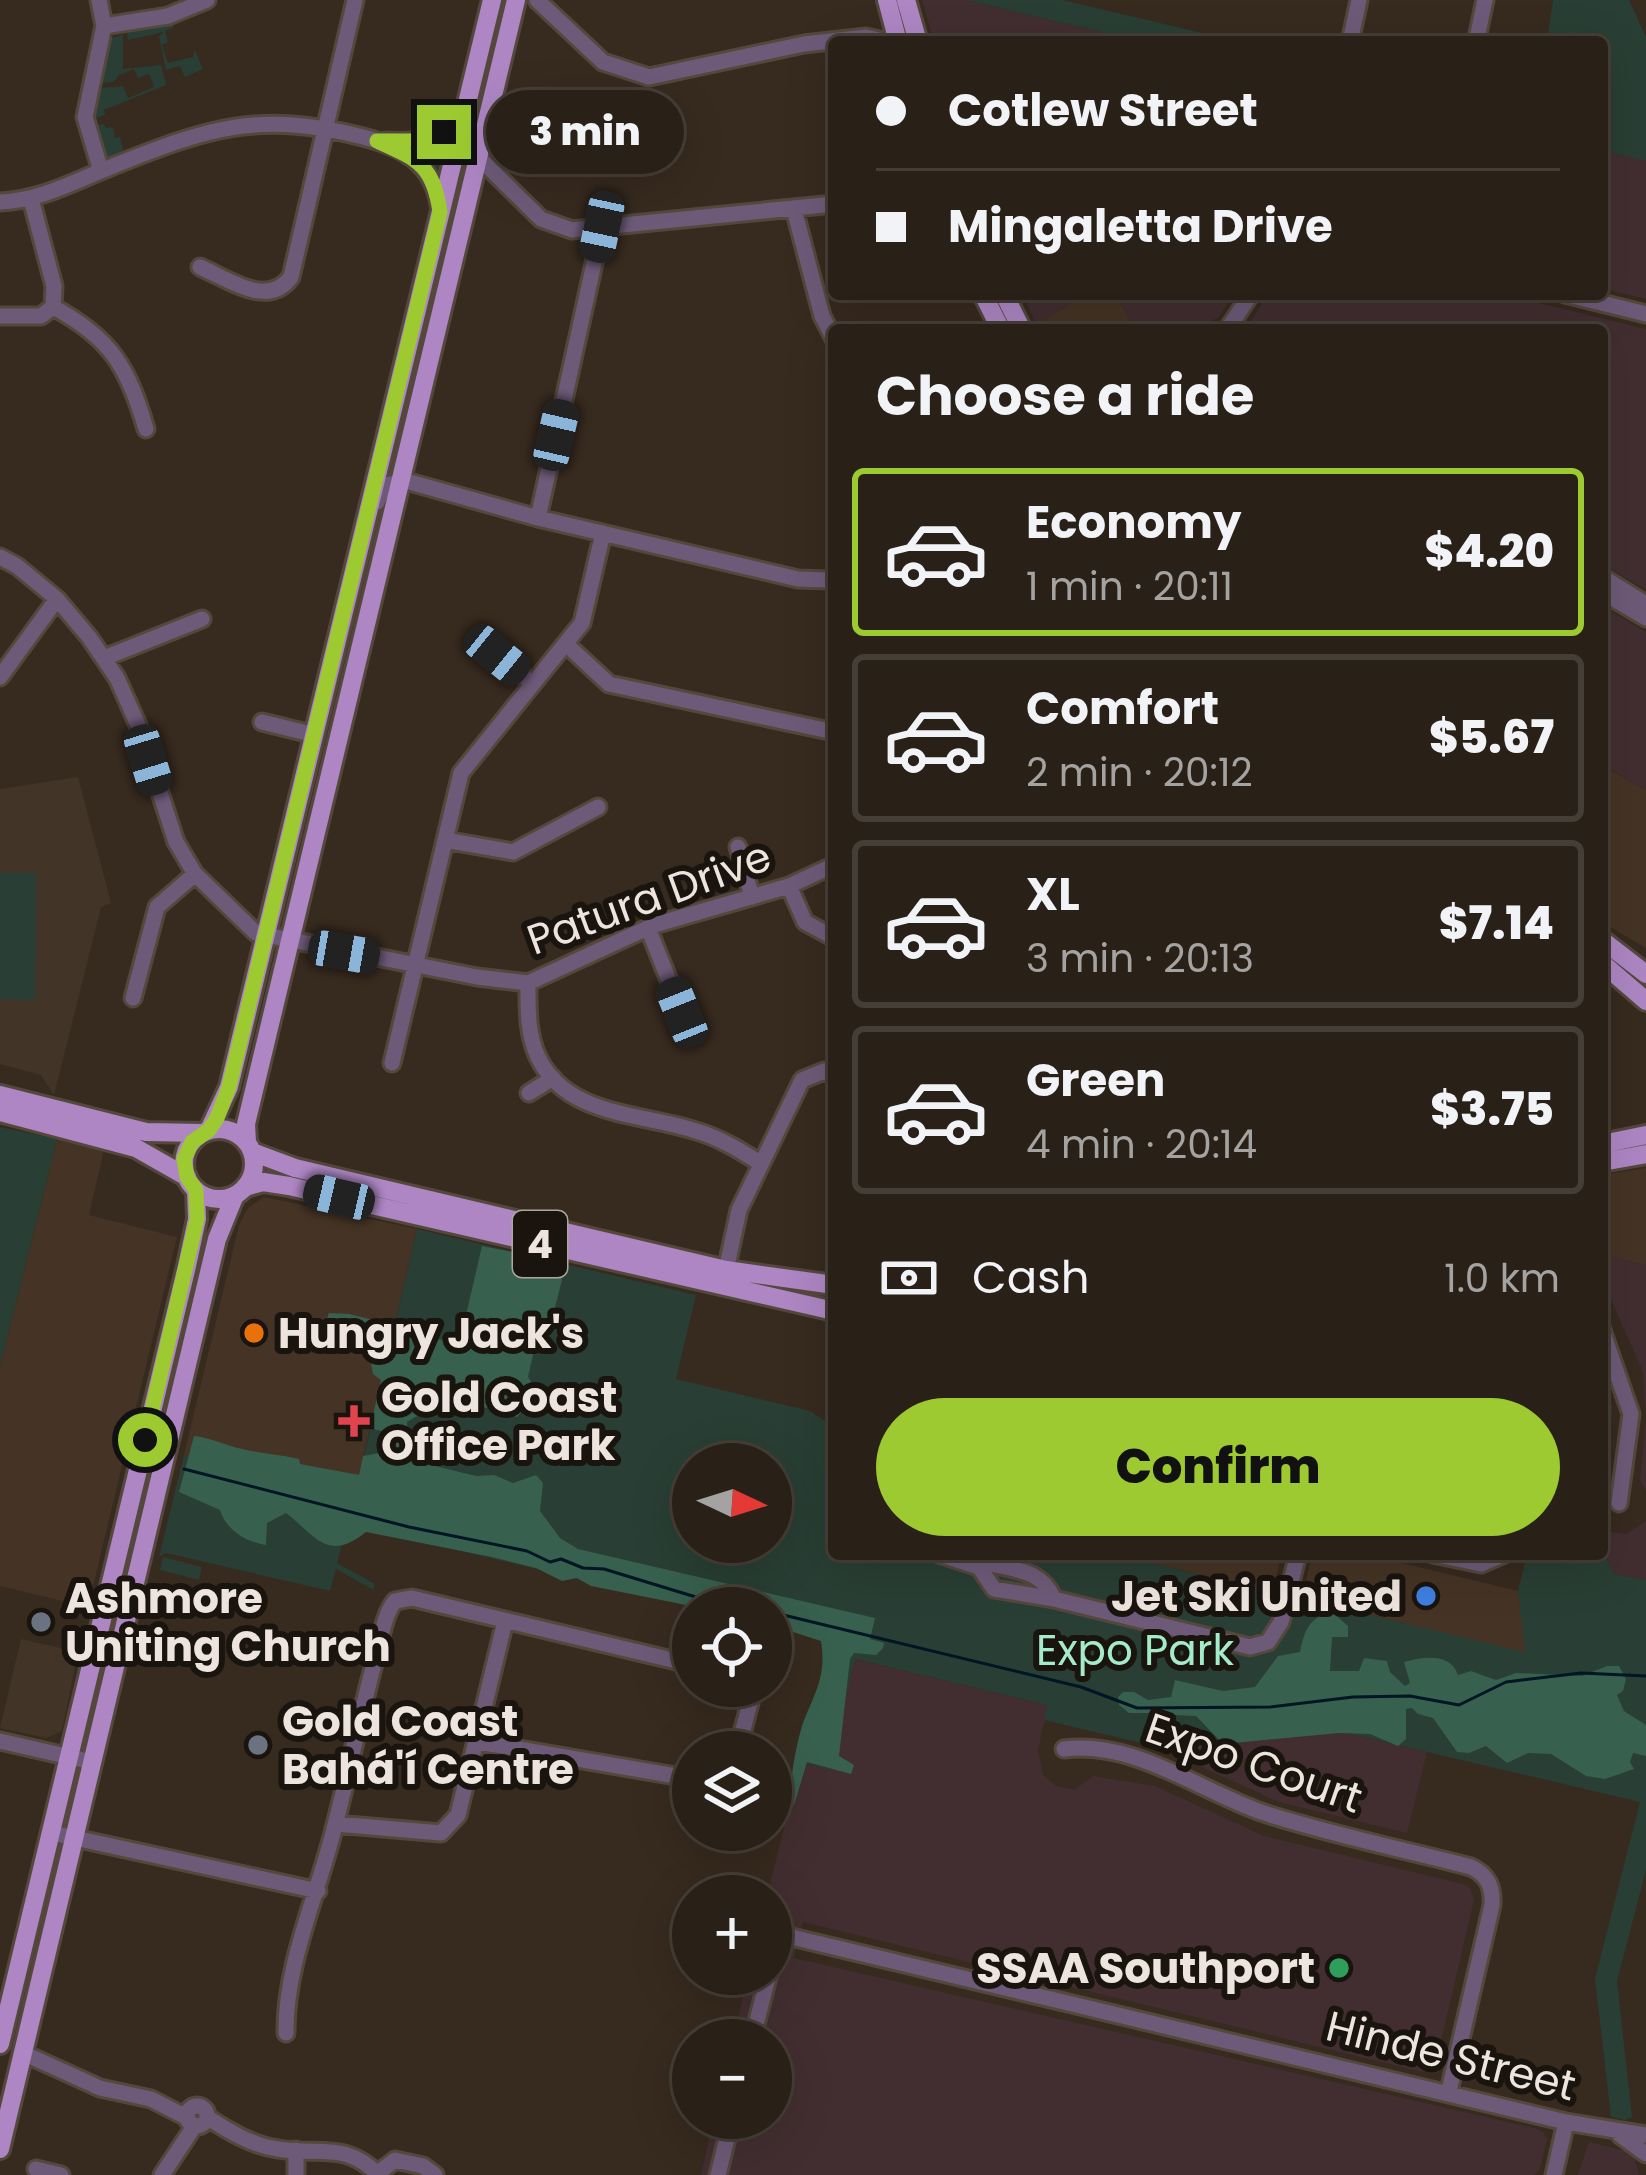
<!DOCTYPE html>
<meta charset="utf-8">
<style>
:root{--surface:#292017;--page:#352d24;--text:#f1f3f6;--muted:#a5a3a1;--line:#453e36;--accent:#9dca30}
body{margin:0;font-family:Poppins,sans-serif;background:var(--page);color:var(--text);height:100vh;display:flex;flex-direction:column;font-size:45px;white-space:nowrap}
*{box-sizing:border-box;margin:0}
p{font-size:39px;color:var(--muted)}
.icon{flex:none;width:66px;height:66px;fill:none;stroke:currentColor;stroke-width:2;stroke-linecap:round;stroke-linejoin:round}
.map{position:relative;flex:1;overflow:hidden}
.sheet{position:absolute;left:828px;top:324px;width:780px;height:1236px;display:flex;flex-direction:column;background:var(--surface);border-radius:12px;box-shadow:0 12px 48px #0002,0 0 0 3px var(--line)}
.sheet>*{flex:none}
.top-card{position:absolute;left:828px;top:36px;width:780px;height:264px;border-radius:12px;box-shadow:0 12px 48px #0002,0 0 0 3px var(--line);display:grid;align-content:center;height:264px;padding:0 48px;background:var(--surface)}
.needle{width:78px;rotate:94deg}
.controls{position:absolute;left:672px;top:1443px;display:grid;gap:24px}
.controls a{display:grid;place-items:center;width:120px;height:120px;border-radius:50%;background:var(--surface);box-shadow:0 12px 48px #0002,0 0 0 3px var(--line);font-size:60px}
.end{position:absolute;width:54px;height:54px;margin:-27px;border:15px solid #9dca30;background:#111;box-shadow:0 0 0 6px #111}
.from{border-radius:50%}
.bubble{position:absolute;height:84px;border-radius:42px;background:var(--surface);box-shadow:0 12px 48px #0002,0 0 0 3px var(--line);font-size:39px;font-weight:800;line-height:84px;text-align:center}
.car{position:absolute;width:36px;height:72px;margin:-36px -18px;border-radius:15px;box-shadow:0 0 9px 3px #0007;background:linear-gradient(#222 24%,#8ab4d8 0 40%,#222 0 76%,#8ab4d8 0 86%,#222 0)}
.top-card b{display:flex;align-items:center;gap:42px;height:114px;font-size:45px}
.top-card b+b{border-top:3px solid var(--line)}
.top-card i{width:30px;height:30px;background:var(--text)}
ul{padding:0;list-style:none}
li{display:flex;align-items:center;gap:36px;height:168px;margin:0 24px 18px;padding:0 24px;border:6px solid var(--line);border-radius:12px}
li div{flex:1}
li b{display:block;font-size:45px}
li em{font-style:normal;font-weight:800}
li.active{border-color:var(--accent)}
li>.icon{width:108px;height:108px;stroke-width:1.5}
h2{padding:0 48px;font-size:54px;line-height:144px}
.pay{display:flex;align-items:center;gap:30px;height:132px;padding:0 48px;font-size:45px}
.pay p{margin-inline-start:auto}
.cta{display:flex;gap:24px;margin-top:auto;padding:24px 48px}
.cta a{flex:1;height:138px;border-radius:72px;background:var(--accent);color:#111;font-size:48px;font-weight:800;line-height:138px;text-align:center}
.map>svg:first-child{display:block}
.built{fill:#453425}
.industrial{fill:#422e30}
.education{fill:#423528}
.green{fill:#293e34;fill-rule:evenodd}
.forest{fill:#38604e}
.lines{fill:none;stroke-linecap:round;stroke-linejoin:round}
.stream{stroke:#001624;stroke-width:3}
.minor-casing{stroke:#54483d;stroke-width:21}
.major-casing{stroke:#54483d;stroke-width:24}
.minor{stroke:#6d5a78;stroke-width:15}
.major{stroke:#ad86c3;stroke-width:18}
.route{stroke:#9dca30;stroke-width:15}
.food-dot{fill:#e8710a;stroke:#1a140f;stroke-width:4.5}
.health-dot{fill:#e0444e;stroke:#1a140f;stroke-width:4.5}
.shop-dot{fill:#3f7fe0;stroke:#1a140f;stroke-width:4.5}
.worship-dot{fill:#6b7280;stroke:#1a140f;stroke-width:4.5}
.leisure-dot{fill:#2e9e5b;stroke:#1a140f;stroke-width:4.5}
.labels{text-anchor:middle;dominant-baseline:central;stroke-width:12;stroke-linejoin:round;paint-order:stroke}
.shield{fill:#1a140f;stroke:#aea69f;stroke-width:3}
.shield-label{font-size:39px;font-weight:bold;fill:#ede4dd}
.street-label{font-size:42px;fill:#ede4dd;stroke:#1a140f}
.poi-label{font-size:42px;font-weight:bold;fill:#ede4dd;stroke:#1a140f;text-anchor:start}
.park-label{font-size:42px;fill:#a4ebca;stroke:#1a140f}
</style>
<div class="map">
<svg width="1646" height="2175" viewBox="0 0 1646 2175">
<rect width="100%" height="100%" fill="#372a1f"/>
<path class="built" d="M1088 294H1115L1136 330H1039L1036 324Z
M1602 765 1646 790V948L1602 922Z
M57 1139 104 1150 89 1215 177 1237 88 1607 0 1586V1366Z
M1646 1168V1265L1602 1255V1175Z
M264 1197 417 1229 354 1496 184 1455 239 1225 248 1208Z
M1113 1554H1281L1273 1592Z
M1312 1554H1364L1518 1591 1527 1653 1302 1599Z"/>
<path class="industrial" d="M922 0H966L1145 42H934Z
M1602 150 1646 160V299L1602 288Z
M1022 294H1088L1036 324Z
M1115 294H1234L1219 317 1195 330H1136Z
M1268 294H1503L1646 329V590L1602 564V330H1245Z
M1602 606 1646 632V790L1602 764Z
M1602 1255 1646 1265V1491L1640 1480 1646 1419 1643 1372 1602 1279Z
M1646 1521V1580L1614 1574 1602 1548V1531L1626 1534Z
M854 1659 1048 1705 1038 1750 1043 1775 1056 1786 1074 1790 1093 1776 1155 1786 1264 1836 1463 1884 1470 1888 1474 1900 1436 2063 1423 2072 803 1922 794 1958 1534 2128 1543 2132 1547 2139 1540 2169 1534 2175H701L714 2118H771V2040H733L748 1974H771V1896H767L790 1804 793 1805 805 1764 828 1768Z
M1334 1730 1427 1752 1407 1833 1279 1802 1158 1747Z
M1589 2142 1633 2153 1639 2175H1578Z"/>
<path class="education" d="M78 777 111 903 101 907 54 1095 41 1075 0 1064V789Z
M21 1639 78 1652 62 1731 46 1738 0 1728Z"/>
<path class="green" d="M966 0H1062L1241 42H1144Z
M1553 0H1629L1646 37V161L1602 150V42H1547Z
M173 23V28L165 31 168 42 162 45 168 63 193 57 195 50 203 69 185 77 180 66 166 70 159 36 164 32 128 40 127 33Z
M123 34V69L161 65 166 85 104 110 105 115 94 119 98 88 123 86 128 98 154 87 149 74 138 78 134 69 119 75 114 82 100 83 110 39Z
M104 124 106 128 113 127 115 138 120 137 124 153 109 158 101 147 95 126Z
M448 136 439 177 409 147 428 146Z
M0 873H36L35 1000 0 999Z
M0 1127 57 1139 0 1366Z
M417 1229 696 1295 676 1379 810 1411 829 1424 827 1434 834 1449V1554H1113L1525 1652 1518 1591 1527 1554H1602V1548L1614 1574 1646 1580V1870L1617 1981 1632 2117 1625 2120 1611 2117 1595 1979 1640 1802 1334 1730 1158 1747 1044 1720 1047 1705 855 1659 828 1769 800 1762 830 1639 771 1608H701L347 1524 337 1563 375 1584 373 1590 336 1569 330 1591 166 1553 159 1557 184 1455 355 1495ZM693 1464H771V1542H693Z
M1602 1369 1612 1407 1608 1475 1602 1483Z
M163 1557 202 1567 199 1580 160 1570Z"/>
<path class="forest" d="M482 1246 543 1258 556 1265 562 1280 550 1327 536 1342 528 1377 532 1383 521 1401 524 1409 517 1417C480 1402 441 1400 407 1422L409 1446 427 1464 476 1476 494 1475 513 1483 536 1475 543 1483 540 1511 560 1538 578 1549 875 1618 870 1639 884 1643 883 1648 876 1655 854 1653 850 1659 839 1756 854 1765 851 1774 807 1762 794 1805 790 1804C790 1780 795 1750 802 1726 813 1695 827 1679 821 1641L771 1625V1608H701L591 1586 577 1578 562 1581 536 1568 492 1557 366 1532C327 1563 316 1536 286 1513L267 1523 266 1545C246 1542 226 1530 220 1510L179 1492 194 1436C209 1438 218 1442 231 1446 252 1453 278 1454 299 1459L300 1464 359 1475 363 1456 379 1453 385 1432 370 1428 381 1380 373 1374 367 1342 325 1323 329 1313 349 1314 417 1331 419 1338 460 1341Z
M1331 1611 1348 1626V1637H1332L1330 1671H1359L1364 1658 1387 1661 1390 1672 1405 1686 1410 1683 1404 1662C1424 1656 1451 1653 1458 1675L1471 1671 1496 1680 1516 1673 1582 1676 1607 1666H1619L1626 1679 1623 1691 1617 1695 1624 1711 1646 1725V1756L1633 1753 1630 1762 1634 1769 1605 1779 1586 1776 1551 1754 1528 1753 1507 1763 1486 1746 1469 1753 1457 1752 1433 1718 1418 1714 1412 1708 1406 1709V1739L1398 1746 1370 1734 1339 1733 1233 1743 1220 1741 1196 1716 1173 1715 1167 1726 1152 1724 1151 1713H1129L1119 1705 1118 1697 1123 1692H1134L1148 1700 1171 1697 1175 1680 1223 1691 1255 1687 1278 1656 1300 1652C1305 1629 1308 1620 1331 1611Z"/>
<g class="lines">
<path class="stream" d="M184 1469 409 1527 527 1551 550 1562 561 1559 583 1568 604 1569 699 1598 755 1608
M771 1612 1081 1687 1137 1708 1270 1707 1353 1697 1410 1696 1459 1705 1506 1682 1581 1673 1646 1676"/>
<defs>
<path id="minor" d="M99 0 104 26 85 117 101 171
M537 0 603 62 649 77 804 44 866 37 887 42
M104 26 168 16 207 0
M1477 38 1485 0
M1350 42 1359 0
M386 141C420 143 440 140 463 115
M477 156 541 219 572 230 834 204
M0 202C42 200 75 181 113 166 210 127 259 111 363 137 402 147 433 163 439 205
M794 209 822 316 834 339
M200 267C228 279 268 309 291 277L355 0
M1565 294 1646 314
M53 307C111 338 128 367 146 429
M0 316H41L53 307 54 286 31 199
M1227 330 1251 294
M377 502 385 485 406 481 538 518 798 579 828 580 834 576
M538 518 602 227
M0 557 17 566 57 599 89 637 117 678 138 725 176 842 195 874 256 933 477 977 528 983 654 925 789 886 834 865
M1602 577 1646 604
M1602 592 1646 618
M566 644 609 684 834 732
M497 654 533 684
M104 658 202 619
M0 677 57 599
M262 722 315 735
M445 840 513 852 598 807
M738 847 752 897
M789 886 805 922 834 938
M648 928 682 1013
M528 983C528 1007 527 1034 538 1057 566 1116 639 1113 693 1130 718 1137 738 1149 760 1163
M133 998 157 907 195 874
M392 1063 461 773 582 623 603 533
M529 1093 553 1078
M726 1270 739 1210 802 1080 824 1071 834 1074
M1602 1330 1631 1414 1619 1503
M939 1554 979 1567
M1433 1554 1481 1564 1504 1554
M1054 1599C1042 1570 1015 1570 988 1563L979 1567 994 1589 1054 1599 1250 1647 1268 1642 1281 1622 1298 1554
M0 1741 92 1762
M478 1742 693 1779
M1064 1749C1134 1740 1200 1791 1264 1813 1332 1835 1402 1849 1471 1867 1488 1875 1493 1887 1492 1905L1449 2091
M737 1752 750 1703 749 1686
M336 1824 441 1833 458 1815 505 1621
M52 1833 318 1891
M771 1965 779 1934 1566 2122 1646 2135
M286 2033C285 1963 319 1892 335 1825 350 1768 361 1710 377 1653 382 1635 384 1615 395 1601L412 1598 693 1665
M752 2040 769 1974
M23 2053 100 2088 151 2099 188 2118
M187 2116a10 10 0 1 1 20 0a10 10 0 1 1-20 0Z
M207 2117C228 2131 253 2146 278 2149 321 2156 344 2141 379 2175
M1620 2135 1646 2154
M296 2150V2175
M36 2169 61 2175
M378 2173 395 2160 423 2166 435 2175
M162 2175 195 2125
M718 2175 732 2118
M1554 2175 1566 2122"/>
<path id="major" d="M887 0 898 42
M906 0 918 42
M983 294 1001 330
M1004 294 1022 330
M1602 940 1646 974
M1602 963 1646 1001
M0 1095 146 1132 202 1133
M0 1112 136 1148 187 1177
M184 1164a35 35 0 1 1 70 0a35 35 0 1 1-70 0Z
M209 1130 229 1087 492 0
M247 1142 246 1124 516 0
M1602 1144 1646 1135
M252 1152 295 1168 726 1270 834 1285
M1602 1162 1646 1154
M245 1187 263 1182 289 1186 834 1311
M0 2044 187 1266 197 1219 196 1190
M0 2149 217 1239 235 1195"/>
</defs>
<use href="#minor" class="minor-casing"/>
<use href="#major" class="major-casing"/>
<use href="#minor" class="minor"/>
<use href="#major" class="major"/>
</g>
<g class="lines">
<path class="route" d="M145 1440 197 1219 196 1190 187 1177 184 1159 192 1142 209 1130 217 1118 229 1087 440 212C433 165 419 160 377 141H427L444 132"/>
</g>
<circle class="food-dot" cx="254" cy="1333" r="12"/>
<path class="health-dot" d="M348 1403h12v12h12v12h-12v12h-12v-12h-12v-12h12z"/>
<circle class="shop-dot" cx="1426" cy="1596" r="12"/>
<g class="worship-dot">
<circle cx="41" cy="1622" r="12"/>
<circle cx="258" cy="1745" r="12"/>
</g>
<circle class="leisure-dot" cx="1339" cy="1968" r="12"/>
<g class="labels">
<rect class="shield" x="513" y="1211" width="54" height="66" rx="9"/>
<g class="shield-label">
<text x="540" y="1244">4</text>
</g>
<g class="street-label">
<text transform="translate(649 898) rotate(-20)">Patura Drive</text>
<text transform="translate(1254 1763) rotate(19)">Expo Court</text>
<text transform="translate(1451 2056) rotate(14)">Hinde Street</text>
</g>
<g class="poi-label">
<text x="278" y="1333">Hungry Jack's</text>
<text x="381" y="1397">Gold Coast<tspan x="381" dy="48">Office Park</tspan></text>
<text x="1402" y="1596" text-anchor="end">Jet Ski United</text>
<text x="65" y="1598">Ashmore<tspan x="65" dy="48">Uniting Church</tspan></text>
<text x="282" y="1721">Gold Coast<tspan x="282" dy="48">Bahá'í Centre</tspan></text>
<text x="1315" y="1968" text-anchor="end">SSAA Southport</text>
</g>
<g class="park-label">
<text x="1135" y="1650">Expo Park</text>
</g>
</g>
</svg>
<div class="controls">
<a><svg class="needle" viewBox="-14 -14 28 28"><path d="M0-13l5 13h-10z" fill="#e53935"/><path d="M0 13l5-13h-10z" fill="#a5a3a1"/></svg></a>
<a><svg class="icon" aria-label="locate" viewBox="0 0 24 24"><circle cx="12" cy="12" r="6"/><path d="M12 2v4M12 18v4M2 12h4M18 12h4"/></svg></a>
<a><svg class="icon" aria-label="layers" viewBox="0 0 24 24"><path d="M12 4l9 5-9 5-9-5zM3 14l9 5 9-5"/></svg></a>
<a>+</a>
<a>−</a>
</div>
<i class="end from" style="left:145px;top:1440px"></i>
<i class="end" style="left:444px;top:132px"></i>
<div class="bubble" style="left:486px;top:90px;width:198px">3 min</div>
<i class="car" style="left:602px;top:227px;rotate:192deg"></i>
<i class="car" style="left:556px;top:435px;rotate:13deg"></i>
<i class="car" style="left:497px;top:655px;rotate:129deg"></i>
<i class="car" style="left:148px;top:760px;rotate:163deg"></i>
<i class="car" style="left:344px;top:952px;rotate:100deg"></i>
<i class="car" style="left:682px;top:1012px;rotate:338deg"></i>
<i class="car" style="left:339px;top:1197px;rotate:283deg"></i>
<div class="top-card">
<b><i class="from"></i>Cotlew Street</b>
<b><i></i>Mingaletta Drive</b>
</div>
<section class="sheet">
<h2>Choose a ride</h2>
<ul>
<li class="active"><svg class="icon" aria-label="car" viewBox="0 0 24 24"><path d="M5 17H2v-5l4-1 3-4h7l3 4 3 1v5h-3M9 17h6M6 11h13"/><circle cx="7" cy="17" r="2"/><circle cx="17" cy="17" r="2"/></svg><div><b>Economy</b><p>1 min · 20:11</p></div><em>$4.20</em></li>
<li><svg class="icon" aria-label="car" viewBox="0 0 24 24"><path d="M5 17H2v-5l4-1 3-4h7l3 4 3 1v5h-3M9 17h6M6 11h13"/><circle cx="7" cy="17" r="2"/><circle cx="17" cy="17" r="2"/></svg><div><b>Comfort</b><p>2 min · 20:12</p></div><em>$5.67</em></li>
<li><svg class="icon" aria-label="car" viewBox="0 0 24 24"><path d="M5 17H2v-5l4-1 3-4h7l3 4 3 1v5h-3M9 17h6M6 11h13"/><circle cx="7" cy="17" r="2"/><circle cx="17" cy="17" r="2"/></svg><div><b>XL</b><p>3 min · 20:13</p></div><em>$7.14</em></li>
<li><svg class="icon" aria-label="car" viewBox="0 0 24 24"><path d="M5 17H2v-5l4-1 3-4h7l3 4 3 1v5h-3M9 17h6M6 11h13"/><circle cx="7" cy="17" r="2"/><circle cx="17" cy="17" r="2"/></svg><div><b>Green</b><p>4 min · 20:14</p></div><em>$3.75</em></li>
</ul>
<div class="pay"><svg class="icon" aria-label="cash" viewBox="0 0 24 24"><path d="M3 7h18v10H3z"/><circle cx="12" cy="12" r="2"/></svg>Cash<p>1.0 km</p></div>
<div class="cta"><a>Confirm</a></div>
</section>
</div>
